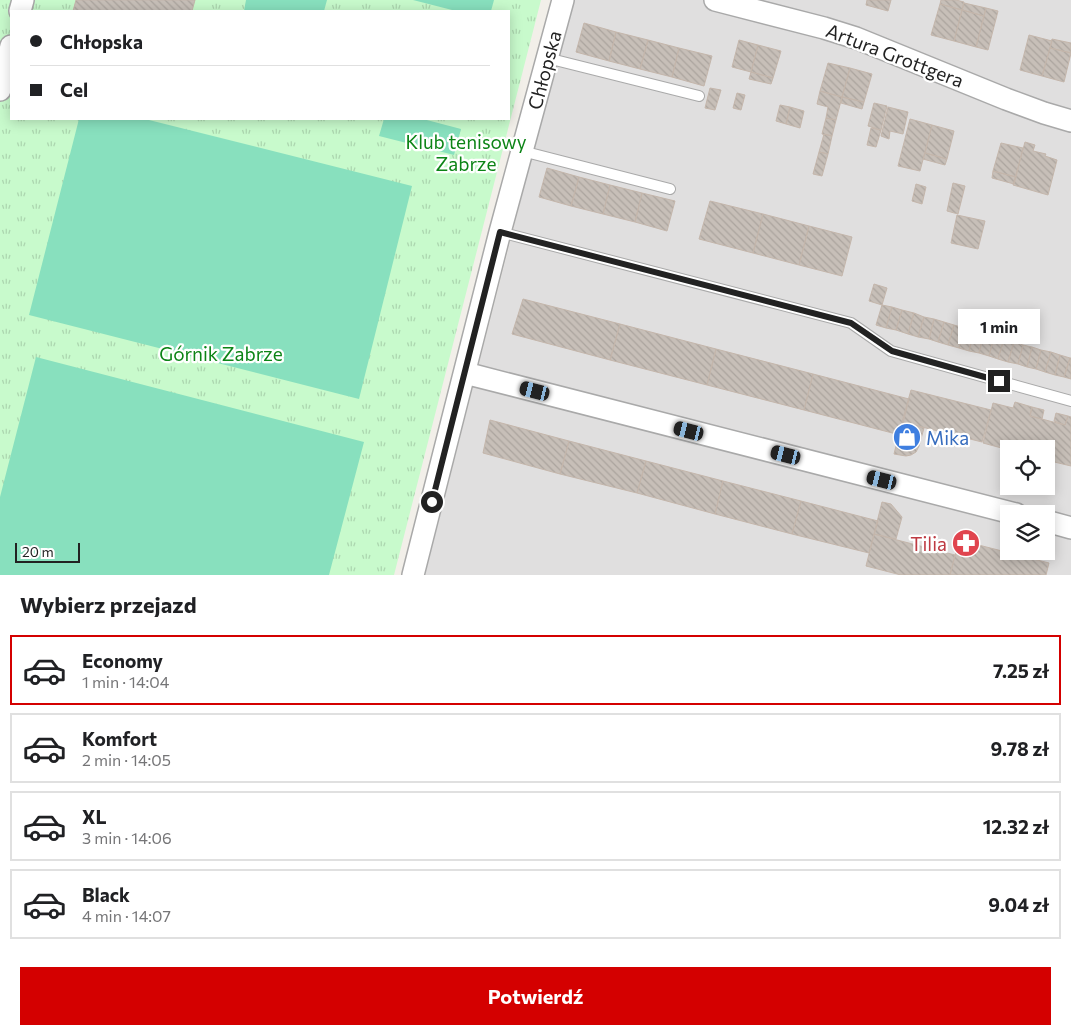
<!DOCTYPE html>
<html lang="pl">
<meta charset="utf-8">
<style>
:root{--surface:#fff;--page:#f6f6f6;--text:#202124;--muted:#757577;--line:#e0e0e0;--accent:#d40000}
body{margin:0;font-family:Commissioner,sans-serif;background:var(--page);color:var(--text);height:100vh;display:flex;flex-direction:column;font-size:19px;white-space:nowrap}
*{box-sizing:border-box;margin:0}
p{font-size:16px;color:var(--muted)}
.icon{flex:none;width:28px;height:28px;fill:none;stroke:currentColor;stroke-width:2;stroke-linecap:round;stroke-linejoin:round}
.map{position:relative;height:575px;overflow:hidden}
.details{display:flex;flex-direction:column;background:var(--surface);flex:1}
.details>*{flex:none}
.top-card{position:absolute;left:10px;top:10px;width:500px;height:110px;border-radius:0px;box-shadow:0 2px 12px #0003;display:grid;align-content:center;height:110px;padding:0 20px;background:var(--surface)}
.tools{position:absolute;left:1000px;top:440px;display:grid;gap:10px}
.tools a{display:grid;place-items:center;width:55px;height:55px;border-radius:0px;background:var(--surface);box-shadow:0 2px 12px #0003;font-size:25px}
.scale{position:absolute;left:15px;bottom:12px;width:65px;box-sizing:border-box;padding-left:5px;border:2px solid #222;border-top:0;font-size:14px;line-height:18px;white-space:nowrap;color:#222;-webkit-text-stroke:4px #fff;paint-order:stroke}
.end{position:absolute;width:22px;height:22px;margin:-11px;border:6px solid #222;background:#fff;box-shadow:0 0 0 2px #fff}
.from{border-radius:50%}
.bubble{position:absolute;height:35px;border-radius:0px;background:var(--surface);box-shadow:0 2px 12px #0003;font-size:16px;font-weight:700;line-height:35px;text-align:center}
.car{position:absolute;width:15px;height:30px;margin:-15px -8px;border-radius:6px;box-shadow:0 0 4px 1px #0007;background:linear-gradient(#222 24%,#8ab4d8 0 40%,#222 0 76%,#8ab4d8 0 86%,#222 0)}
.top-card b{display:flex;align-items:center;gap:18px;height:48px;font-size:19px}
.top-card b+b{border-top:1px solid var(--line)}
.top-card i{width:12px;height:12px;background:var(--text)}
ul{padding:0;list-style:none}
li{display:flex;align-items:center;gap:15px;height:70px;margin:0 10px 8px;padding:0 10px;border:2px solid var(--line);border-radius:0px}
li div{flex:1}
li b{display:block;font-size:19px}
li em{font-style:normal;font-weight:700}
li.active{border-color:var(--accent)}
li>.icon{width:45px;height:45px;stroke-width:1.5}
h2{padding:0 20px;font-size:22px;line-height:60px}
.cta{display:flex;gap:10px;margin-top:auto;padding:10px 20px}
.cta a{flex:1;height:58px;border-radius:0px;background:var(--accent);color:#fff;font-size:20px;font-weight:700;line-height:58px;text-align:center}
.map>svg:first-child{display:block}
.residential{fill:#e0dfdf;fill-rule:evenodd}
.park{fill:url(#park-tufts);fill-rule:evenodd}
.pitch{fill:#88e0be}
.building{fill:url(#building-back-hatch);stroke:#c4b6ab}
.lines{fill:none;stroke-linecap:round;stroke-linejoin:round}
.service-casing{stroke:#a9a9a9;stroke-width:12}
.minor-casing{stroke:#a9a9a9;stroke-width:24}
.service{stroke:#fff;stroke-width:10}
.minor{stroke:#fff;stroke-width:21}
.route{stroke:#222;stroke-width:6}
.labels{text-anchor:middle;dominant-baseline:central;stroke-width:4.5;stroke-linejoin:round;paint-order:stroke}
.street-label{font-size:19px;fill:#222;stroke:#fff}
.park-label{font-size:19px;fill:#0c8416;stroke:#fff}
.shop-label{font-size:19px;fill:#366cbe;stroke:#fff;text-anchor:start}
.health-label{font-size:19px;fill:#be3a42;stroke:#fff;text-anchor:end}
</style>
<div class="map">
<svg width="1071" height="575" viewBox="0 0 1071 575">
<defs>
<pattern id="park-tufts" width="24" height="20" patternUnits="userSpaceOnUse" patternTransform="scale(1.25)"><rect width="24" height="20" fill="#c8facc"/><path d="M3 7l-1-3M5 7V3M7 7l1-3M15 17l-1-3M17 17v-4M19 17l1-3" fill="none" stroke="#acd6af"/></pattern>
<pattern id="building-back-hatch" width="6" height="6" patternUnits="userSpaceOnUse" patternTransform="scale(1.25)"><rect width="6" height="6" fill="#c7bfb8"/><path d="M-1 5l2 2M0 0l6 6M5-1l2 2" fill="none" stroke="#aba49e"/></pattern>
</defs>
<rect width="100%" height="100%" fill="#f2efe9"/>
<path class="residential" d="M572 0H1071V575H425ZM1009 449H1046V486H1009ZM1009 514H1046V551H1009Z"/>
<path class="park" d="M0 0H541L394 575H0ZM11 11H509V119H11Z"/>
<path class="pitch" d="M246 0H327L324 11H244Z
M413 0H494L491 11H456Z
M79 119H145L412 186 359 399 29 315Z
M384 119H423L461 129 454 155 379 136Z
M36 357 364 442 329 575H0V497Z"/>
<path class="building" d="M76 0H195L192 11H73Z
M867 0H891L888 11 866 5Z
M941 0H956L964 2 962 10 940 4Z
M964 3 986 8 984 16 962 10Z
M940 4 962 10 954 41 931 35Z
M986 8 998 11 988 50 976 47Z
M962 10 984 16 976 47 954 41Z
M584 23 616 32 609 61 576 52Z
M616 32 648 40 640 69 609 61Z
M1029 35 1052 41 1042 76 1020 70Z
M1052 39 1071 43V53L1050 48Z
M648 40 679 48 672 77 640 69Z
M739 40 758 45 751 72 732 67Z
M758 45 781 51 773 78 751 72Z
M679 48 712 56 704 86 672 77Z
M1050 48 1071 53 1064 82 1042 76Z
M828 63 850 68 842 97 820 91Z
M850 68 872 74 864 102 842 97Z
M751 72 773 78 771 84 749 79Z
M710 88 721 90 715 110 705 108Z
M820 91 842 97 836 120 826 118 828 107 817 104Z
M737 93 745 95 741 110 733 108Z
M842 97 864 102 862 109 841 103Z
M874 103 887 106 881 130 868 126Z
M780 105 790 107 786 124 776 121Z
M790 107 804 111 800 128 786 124Z
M888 107 908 112 903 134 890 131 889 139 881 136Z
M826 118 836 120 832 136 822 134Z
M910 119 932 125 920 171 898 166Z
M932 125 954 131 947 159 925 153Z
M871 128 881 130 876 147 867 145Z
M824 134 832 136 828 154 819 152Z
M1025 142 1035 145 1033 151 1046 154 1045 156 1057 160 1048 195 1013 185Z
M1001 143 1023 148 1016 177 993 171Z
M819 152 828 154 822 176 813 174Z
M925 153 947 159 945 165 923 159Z
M547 168 579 177 571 206 539 197Z
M993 171 1016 177 1014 184 992 178Z
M579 177 610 185 603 214 571 206Z
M953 183 965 186 958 214 947 211Z
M916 184 926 187 922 204 912 201Z
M610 185 642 193 635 222 603 214Z
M642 193 675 201 667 231 635 222Z
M710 201 763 214 753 253 699 239Z
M763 214 809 226 799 265 753 253Z
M957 215 985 221 978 249 951 243Z
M809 226 852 237 842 276 799 265Z
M874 284 887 288 882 305 869 301Z
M523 299 620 324 610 360 512 334Z
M882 305 892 307 886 328 876 325Z
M892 307 902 310 896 330 886 328Z
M902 310 914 313 908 334 896 330Z
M914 313 924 317 918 337 908 334Z
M924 317 934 319 929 339 918 337Z
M934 319 944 322 938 342 929 339Z
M944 322 954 325 948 345 938 342Z
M620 324 716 349 707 385 610 360Z
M954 325 964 328 959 348 948 345Z
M964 328 974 331 969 351 959 348Z
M974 331 984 333 979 353 969 351Z
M984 333 994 337 989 356 979 353Z
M994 337 1004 339 998 359 989 356Z
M1004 339 1014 342 1008 362 998 359Z
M1014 342 1023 345 1018 364 1008 362Z
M1023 345 1032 347 1027 367 1018 364Z
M1032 347 1041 350 1036 369 1027 367Z
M716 349 813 374 804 410 707 385Z
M1041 350 1051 352 1045 372 1036 369Z
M1051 352 1060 355 1055 375 1045 372Z
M1060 355 1070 358 1064 377 1055 375Z
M1070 358H1071V379L1064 377Z
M813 374 909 399 900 435 804 410Z
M911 390 991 410 982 442 902 422Z
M1015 402 1032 407 1030 416 1065 425 1068 416 1071 417V466L1046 460V449H1009V450L983 443 993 403 1013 408Z
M1032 407 1044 410 1042 419 1030 416Z
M1056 413 1068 416 1065 425 1054 421Z
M490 420 569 441 560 474 483 453Z
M904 422 924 428 919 446 916 452 911 455 906 456 894 454 899 434 900 435Z
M569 441 646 461 637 493 560 474Z
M646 461 723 481 715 514 637 493Z
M723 481 801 501 792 534 715 514Z
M801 501 878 521 869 553 792 534Z
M882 502 891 504 902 517 896 539 874 534Z
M874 534 955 555 950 575H901L866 566Z
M959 540 1049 563 1046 575H950Z"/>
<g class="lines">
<defs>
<path id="service" d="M547 58 699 96
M522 151 670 189
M500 232 851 323 891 351 1071 401"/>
<path id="minor" d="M715 0 824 28 856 38 1006 99 1044 113 1071 121
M20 11 23 0
M0 90 11 46
M465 373 1016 514
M1046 521 1071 528
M413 575 500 232 563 0"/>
</defs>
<use href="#service" class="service-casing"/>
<use href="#minor" class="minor-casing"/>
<use href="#service" class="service"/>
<use href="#minor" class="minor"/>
</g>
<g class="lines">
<path class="route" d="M432 502 500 232 851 323 892 351 999 381"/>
</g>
<defs>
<symbol id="shop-disc" viewBox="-11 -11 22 22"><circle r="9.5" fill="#3f7fe0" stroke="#fff"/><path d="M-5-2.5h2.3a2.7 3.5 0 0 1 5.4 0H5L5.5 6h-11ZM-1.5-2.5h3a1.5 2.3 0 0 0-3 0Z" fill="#fff"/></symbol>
<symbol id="pharmacy-disc" viewBox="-11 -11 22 22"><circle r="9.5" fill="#e0444e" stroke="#fff"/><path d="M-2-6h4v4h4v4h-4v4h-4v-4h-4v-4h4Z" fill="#fff"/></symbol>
</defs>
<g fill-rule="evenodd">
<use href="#shop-disc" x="891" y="421" width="32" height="32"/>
<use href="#pharmacy-disc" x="950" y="527" width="32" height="32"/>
</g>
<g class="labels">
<g class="street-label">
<text transform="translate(895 55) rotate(21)">Artura Grottgera</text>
<text transform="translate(544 70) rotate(-75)">Chłopska</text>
</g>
<g class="park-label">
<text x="466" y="141">Klub tenisowy<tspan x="466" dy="22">Zabrze</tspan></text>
<text x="221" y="353">Górnik Zabrze</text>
</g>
<g class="shop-label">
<text x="926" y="437">Mika</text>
</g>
<g class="health-label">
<text x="947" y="543">Tilia</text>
</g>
</g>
</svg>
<div class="tools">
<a><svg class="icon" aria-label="locate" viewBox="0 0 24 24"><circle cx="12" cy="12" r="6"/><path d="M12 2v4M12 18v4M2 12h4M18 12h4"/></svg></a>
<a><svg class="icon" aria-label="layers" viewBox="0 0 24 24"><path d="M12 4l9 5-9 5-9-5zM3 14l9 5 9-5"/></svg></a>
</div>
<div class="scale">20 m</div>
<i class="end from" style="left:432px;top:502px"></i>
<i class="end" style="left:999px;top:381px"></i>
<div class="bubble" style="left:958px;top:309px;width:82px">1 min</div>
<i class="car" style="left:535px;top:391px;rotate:284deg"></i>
<i class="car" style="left:689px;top:431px;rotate:284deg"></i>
<i class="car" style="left:786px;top:455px;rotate:284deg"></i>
<i class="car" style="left:882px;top:480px;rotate:284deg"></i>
<div class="top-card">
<b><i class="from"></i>Chłopska</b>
<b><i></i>Cel</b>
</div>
</div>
<section class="details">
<h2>Wybierz przejazd</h2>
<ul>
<li class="active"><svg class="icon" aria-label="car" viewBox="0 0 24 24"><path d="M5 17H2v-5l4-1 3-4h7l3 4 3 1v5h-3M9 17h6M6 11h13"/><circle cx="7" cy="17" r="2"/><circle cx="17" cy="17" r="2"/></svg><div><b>Economy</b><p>1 min · 14:04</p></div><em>7.25 zł</em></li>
<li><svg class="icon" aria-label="car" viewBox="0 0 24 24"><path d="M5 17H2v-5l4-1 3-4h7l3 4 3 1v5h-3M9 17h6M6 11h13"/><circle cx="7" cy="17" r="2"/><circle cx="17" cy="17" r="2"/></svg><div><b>Komfort</b><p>2 min · 14:05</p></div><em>9.78 zł</em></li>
<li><svg class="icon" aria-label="car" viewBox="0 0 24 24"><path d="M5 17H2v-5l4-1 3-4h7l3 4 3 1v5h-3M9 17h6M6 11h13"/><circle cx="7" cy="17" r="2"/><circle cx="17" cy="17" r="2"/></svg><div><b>XL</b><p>3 min · 14:06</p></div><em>12.32 zł</em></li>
<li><svg class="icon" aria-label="car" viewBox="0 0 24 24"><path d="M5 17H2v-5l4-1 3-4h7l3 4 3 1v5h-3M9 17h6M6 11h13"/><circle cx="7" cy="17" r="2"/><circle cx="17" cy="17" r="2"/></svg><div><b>Black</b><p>4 min · 14:07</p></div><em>9.04 zł</em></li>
</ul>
<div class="cta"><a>Potwierdź</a></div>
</section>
